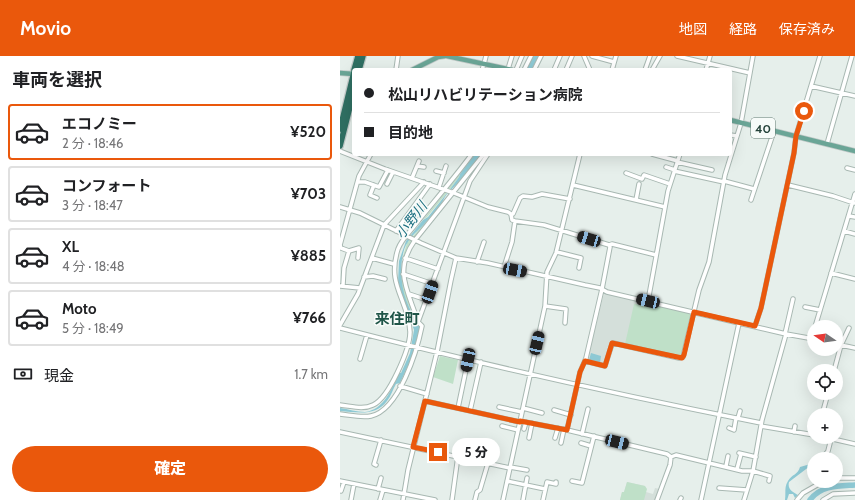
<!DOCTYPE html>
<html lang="ja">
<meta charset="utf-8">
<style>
:root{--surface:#fff;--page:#f2f2f2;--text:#202124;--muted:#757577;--line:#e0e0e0;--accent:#ea580c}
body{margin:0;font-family:Cabin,"Noto Sans JP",sans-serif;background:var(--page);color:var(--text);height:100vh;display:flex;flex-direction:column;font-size:15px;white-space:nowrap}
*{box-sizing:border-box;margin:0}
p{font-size:13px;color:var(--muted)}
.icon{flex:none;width:22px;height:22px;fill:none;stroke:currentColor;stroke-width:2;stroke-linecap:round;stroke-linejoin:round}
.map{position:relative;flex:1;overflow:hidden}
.side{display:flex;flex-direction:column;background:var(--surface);width:340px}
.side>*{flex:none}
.hud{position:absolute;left:12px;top:12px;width:380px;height:88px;border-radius:4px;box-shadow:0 4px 16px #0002;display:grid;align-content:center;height:88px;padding:0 12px;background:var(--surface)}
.needle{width:26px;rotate:283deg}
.controls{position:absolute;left:467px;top:264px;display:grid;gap:8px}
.controls a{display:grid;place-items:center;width:36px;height:36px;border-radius:50%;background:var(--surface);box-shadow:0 4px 16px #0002;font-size:20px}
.end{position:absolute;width:18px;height:18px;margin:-9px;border:5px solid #ea580c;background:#fff;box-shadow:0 0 0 2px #fff}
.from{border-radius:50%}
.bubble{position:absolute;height:28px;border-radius:14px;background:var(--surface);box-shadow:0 4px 16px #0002;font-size:13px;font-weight:800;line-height:28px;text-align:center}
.car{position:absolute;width:12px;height:24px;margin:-12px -6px;border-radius:5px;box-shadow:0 0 3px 1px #0007;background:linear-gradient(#222 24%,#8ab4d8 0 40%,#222 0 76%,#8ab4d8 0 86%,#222 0)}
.hud b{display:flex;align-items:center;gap:14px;height:38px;font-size:15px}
.hud b+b{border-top:1px solid var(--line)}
.hud i{width:10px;height:10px;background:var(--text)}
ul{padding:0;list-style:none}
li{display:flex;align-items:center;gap:12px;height:56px;margin:0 8px 6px;padding:0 4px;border:2px solid var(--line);border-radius:4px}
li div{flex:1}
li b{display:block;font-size:15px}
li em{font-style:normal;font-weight:800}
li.current{border-color:var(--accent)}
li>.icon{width:36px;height:36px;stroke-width:1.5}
h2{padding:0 12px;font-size:18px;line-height:48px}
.pay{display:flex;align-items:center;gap:10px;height:44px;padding:0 12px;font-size:15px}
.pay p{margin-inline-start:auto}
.action{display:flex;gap:8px;margin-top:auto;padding:8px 12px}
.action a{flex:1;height:46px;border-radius:24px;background:var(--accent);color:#fff;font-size:16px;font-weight:800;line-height:46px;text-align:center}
header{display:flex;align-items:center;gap:24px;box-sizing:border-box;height:56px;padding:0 20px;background:var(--accent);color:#fff}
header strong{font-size:19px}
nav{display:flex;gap:22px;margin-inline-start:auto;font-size:14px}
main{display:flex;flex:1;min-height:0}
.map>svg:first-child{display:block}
.built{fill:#d4dfda}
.green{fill:#bfe0c8}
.water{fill:#8ec9d4}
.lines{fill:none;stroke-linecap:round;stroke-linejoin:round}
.river{stroke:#8ec9d4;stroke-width:5.5}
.minor-casing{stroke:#a8b8b2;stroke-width:5.5}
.major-casing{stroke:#c2cac8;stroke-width:6}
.highway-casing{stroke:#c2cac8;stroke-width:8}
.minor{stroke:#fff;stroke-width:3.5}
.major{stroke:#6aa596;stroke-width:4.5}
.highway{stroke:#2f6f62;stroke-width:5.5}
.route{stroke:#ea580c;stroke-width:5}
.labels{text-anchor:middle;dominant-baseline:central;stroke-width:3;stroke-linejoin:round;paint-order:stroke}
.shield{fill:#f7fbf9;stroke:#637a73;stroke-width:1}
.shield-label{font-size:12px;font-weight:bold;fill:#24423a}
.water-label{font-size:14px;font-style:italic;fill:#1c6f80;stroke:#f7fbf9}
.quarter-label{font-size:15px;font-weight:bold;fill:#1f5548;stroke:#f7fbf9}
</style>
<header>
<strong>Movio</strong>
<nav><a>地図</a><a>経路</a><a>保存済み</a></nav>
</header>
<main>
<section class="side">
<h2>車両を選択</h2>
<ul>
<li class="current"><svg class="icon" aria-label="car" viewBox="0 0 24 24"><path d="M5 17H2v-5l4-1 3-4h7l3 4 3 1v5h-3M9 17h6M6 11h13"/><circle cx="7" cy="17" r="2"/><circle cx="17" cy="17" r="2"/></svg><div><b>エコノミー</b><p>2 分 · 18:46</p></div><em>¥520</em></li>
<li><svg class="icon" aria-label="car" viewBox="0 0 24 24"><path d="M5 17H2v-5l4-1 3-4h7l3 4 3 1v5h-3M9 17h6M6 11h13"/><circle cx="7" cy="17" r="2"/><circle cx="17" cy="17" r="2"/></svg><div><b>コンフォート</b><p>3 分 · 18:47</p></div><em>¥703</em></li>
<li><svg class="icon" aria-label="car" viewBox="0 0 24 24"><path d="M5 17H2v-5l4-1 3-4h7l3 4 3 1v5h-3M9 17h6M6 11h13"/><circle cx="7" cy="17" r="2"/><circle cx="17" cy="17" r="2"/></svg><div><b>XL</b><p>4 分 · 18:48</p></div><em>¥885</em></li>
<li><svg class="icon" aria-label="car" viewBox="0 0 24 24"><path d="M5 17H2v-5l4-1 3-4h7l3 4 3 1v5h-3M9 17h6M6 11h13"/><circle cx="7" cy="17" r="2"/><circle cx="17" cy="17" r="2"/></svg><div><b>Moto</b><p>5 分 · 18:49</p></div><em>¥766</em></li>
</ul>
<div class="pay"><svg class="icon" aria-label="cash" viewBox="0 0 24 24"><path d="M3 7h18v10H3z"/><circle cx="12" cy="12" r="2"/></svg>現金<p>1.7 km</p></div>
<div class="action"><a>確定</a></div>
</section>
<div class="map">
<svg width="515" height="444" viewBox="0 0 515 444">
<rect width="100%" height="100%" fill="#e6efeb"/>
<path class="built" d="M264 237 303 246 319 295 272 286 265 309 247 305Z
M287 426 305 430 306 436 313 438 315 432 320 433 316 444H280L282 436H284Z"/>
<path class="green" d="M120 118 119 121 111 132 87 161 83 164Z
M82 170H83L70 188 62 204 67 187Z
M61 215 63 226 75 260C66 248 59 230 61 215Z
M303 246 351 256 352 259 343 300 339 301 285 288 294 248 302 249Z
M100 300 118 304 113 328 93 321Z
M287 426 305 430 307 433 304 444H280L282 436H284Z"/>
<path class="water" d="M193 0H199L191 14H186Z
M135 98H142C132 112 120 125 108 137 104 141 103 146 100 150 97 155 92 159 88 164 82 172 73 177 68 186 64 191 63 198 62 203 59 232 66 248 80 271L72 301 60 327 56 328C53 333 51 340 47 345 35 361 17 356 0 355V352C8 353 17 356 25 356 44 354 52 332 59 317H61L70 297 74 274 58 226 59 205 66 185 83 164 88 161 111 132 119 121 120 118Z
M251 297 261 300 260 307 249 304Z
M474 407 449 426C447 434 454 436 458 439L455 442 453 438H449L447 444H445C446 437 444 431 448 425 452 418 458 419 460 411Z"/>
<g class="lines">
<path class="river" d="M470 444C481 429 499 430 515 429"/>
<defs>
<path id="minor" d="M244 0 250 14
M252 0 274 6
M337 0 410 17
M144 8 146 0
M168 13 172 0
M56 14 58 0
M142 14 144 8
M176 14 182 0
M184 14 191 0
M194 14 201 0
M214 14 220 0
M226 14 232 0
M272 14 276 0
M305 14 310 0
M312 14 320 0
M366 14 370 0
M471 30 515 40
M390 79 397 80
M487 88 512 0
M0 95 45 113 114 137 148 151 168 156 171 158 172 164 175 165 204 169 269 189 270 191 262 233 246 302 240 316 227 374 180 365
M312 98 338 105
M337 106 372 114
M77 110 84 111
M326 111 335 114
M507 112 515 114
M96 115 104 117
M334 115 384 126
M286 117 302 123 304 119 330 128
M72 122 79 105
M384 125 414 133
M18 126H25L39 131 48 114
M47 128 53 116
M34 129 30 139 37 142
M233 129 325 151
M448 129 493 140 514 147
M99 131 106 110
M296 144 299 128
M411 144 434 75
M0 151 20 157 81 187 116 202 148 207 245 229 260 232 267 236 446 278 474 283
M171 159 173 158 180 142 183 140 192 141 202 138 230 143
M509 160 515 161
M56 175 90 128
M504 175 515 178
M269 189 272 188 316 199
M9 195 19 192 18 202
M217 196 241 202 239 212
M32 202 54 208
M65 202 98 213
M137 206 144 186
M164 211 172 186 175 165
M491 217 515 223
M63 218 93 228
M24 221 33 220 45 223
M3 229 4 212 9 195 1 192 0 189 19 120 31 98
M0 230 20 232
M69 238 87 244
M308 245 328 135 340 98
M205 250 226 253 225 267
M465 251 480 254
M78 266 130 125 148 98
M0 269 18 238 44 169 84 126
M415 270 421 252 454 97 456 80 480 0
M475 271 515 138
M0 272C139 308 280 339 421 367
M445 278 453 243
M471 282 474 273
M496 288 515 292
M20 303 27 279
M245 305 265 310 272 288 273 287 339 302 343 301 359 234 369 206 385 119 401 67 413 0
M494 315 501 289 509 272
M60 330 87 338
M85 345 180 366
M0 349C11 350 23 354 33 349 49 342 70 293 70 276 69 244 46 230 58 193 62 182 72 174 79 164 97 142 115 121 132 98
M159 351 182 356
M118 352 128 304
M183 352 202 357
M214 354 231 359
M130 355 141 306
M0 358C10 359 21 362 31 360 59 354 77 295 82 270L78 266C68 234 53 215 75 184L144 98
M482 359 488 337
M398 362 400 355
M162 370 178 374
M421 370 474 379
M389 372 394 374 396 362
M184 373 186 366
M227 374 327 398 331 401
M0 376 170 412
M454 376 455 370
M242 378 248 353
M484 381 515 388
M189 382 192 367
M215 382 218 372
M221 387 224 373
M241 387 251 390
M399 397 416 401
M485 399 488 395 491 383
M331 401 336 399 402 415H413L430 420 429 425
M36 409 34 408 41 384
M386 410 388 400
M170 411 187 414
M397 413 401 398
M496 422H515
M0 425 95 444
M167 425 205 433
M232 425 242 427 254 380
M379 432 407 434
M38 433 41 422
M1 435 4 426
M11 444 14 428
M40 444 43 434
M63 444 68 414 97 296 111 224 116 202
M112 444 118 400
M135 444 137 436 140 434 148 407
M163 444 205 250 207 216 216 197 240 98
M183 444 187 422
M203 444 207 426 216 428V426
M317 444 330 409 331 401
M340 444 341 442
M361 444 399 267
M404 444 413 415 422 364 446 278
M457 444 463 437 484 425
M483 444 493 438 515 437"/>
<path id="major" d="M107 0 172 14
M72 14 98 1 105 0
M0 17 14 18
M390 64 515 95"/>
<path id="highway" d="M14 14 18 0
M19 14 23 0
M0 73 14 16
M0 90 14 35"/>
</defs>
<use href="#minor" class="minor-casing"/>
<use href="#major" class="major-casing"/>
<use href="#highway" class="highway-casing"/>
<use href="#minor" class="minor"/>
<use href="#major" class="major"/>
<use href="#highway" class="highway"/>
</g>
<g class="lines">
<path class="route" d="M98 396 73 391 85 345 180 366V365L227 374 240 316 245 305 265 310 272 287 342 302 344 299 354 256 415 270 421 252 454 97 456 80 464 55"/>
</g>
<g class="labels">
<rect class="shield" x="411" y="62" width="24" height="20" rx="3"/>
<g class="shield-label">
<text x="423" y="72">40</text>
</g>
<g class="water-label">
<text transform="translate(71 164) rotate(-53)">小野川</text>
</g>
<g class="quarter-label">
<text x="57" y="263">来住町</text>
</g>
</g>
</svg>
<div class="controls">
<a><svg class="needle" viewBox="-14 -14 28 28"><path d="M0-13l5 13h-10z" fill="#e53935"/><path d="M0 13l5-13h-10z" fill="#757577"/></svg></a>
<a><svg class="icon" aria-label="locate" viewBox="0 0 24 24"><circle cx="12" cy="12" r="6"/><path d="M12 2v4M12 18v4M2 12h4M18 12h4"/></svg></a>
<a>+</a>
<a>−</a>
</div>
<i class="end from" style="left:464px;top:55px"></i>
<i class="end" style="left:98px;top:396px"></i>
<div class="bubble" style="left:112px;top:382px;width:48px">5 分</div>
<i class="car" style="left:249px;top:183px;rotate:287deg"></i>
<i class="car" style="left:175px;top:214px;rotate:101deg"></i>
<i class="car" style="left:90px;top:236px;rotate:20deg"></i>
<i class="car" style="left:308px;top:245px;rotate:283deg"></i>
<i class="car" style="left:197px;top:287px;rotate:13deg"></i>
<i class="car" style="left:128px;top:304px;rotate:192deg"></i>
<i class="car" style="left:277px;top:386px;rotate:104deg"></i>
<div class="hud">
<b><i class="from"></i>松山リハビリテーション病院</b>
<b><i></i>目的地</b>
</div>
</div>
</main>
